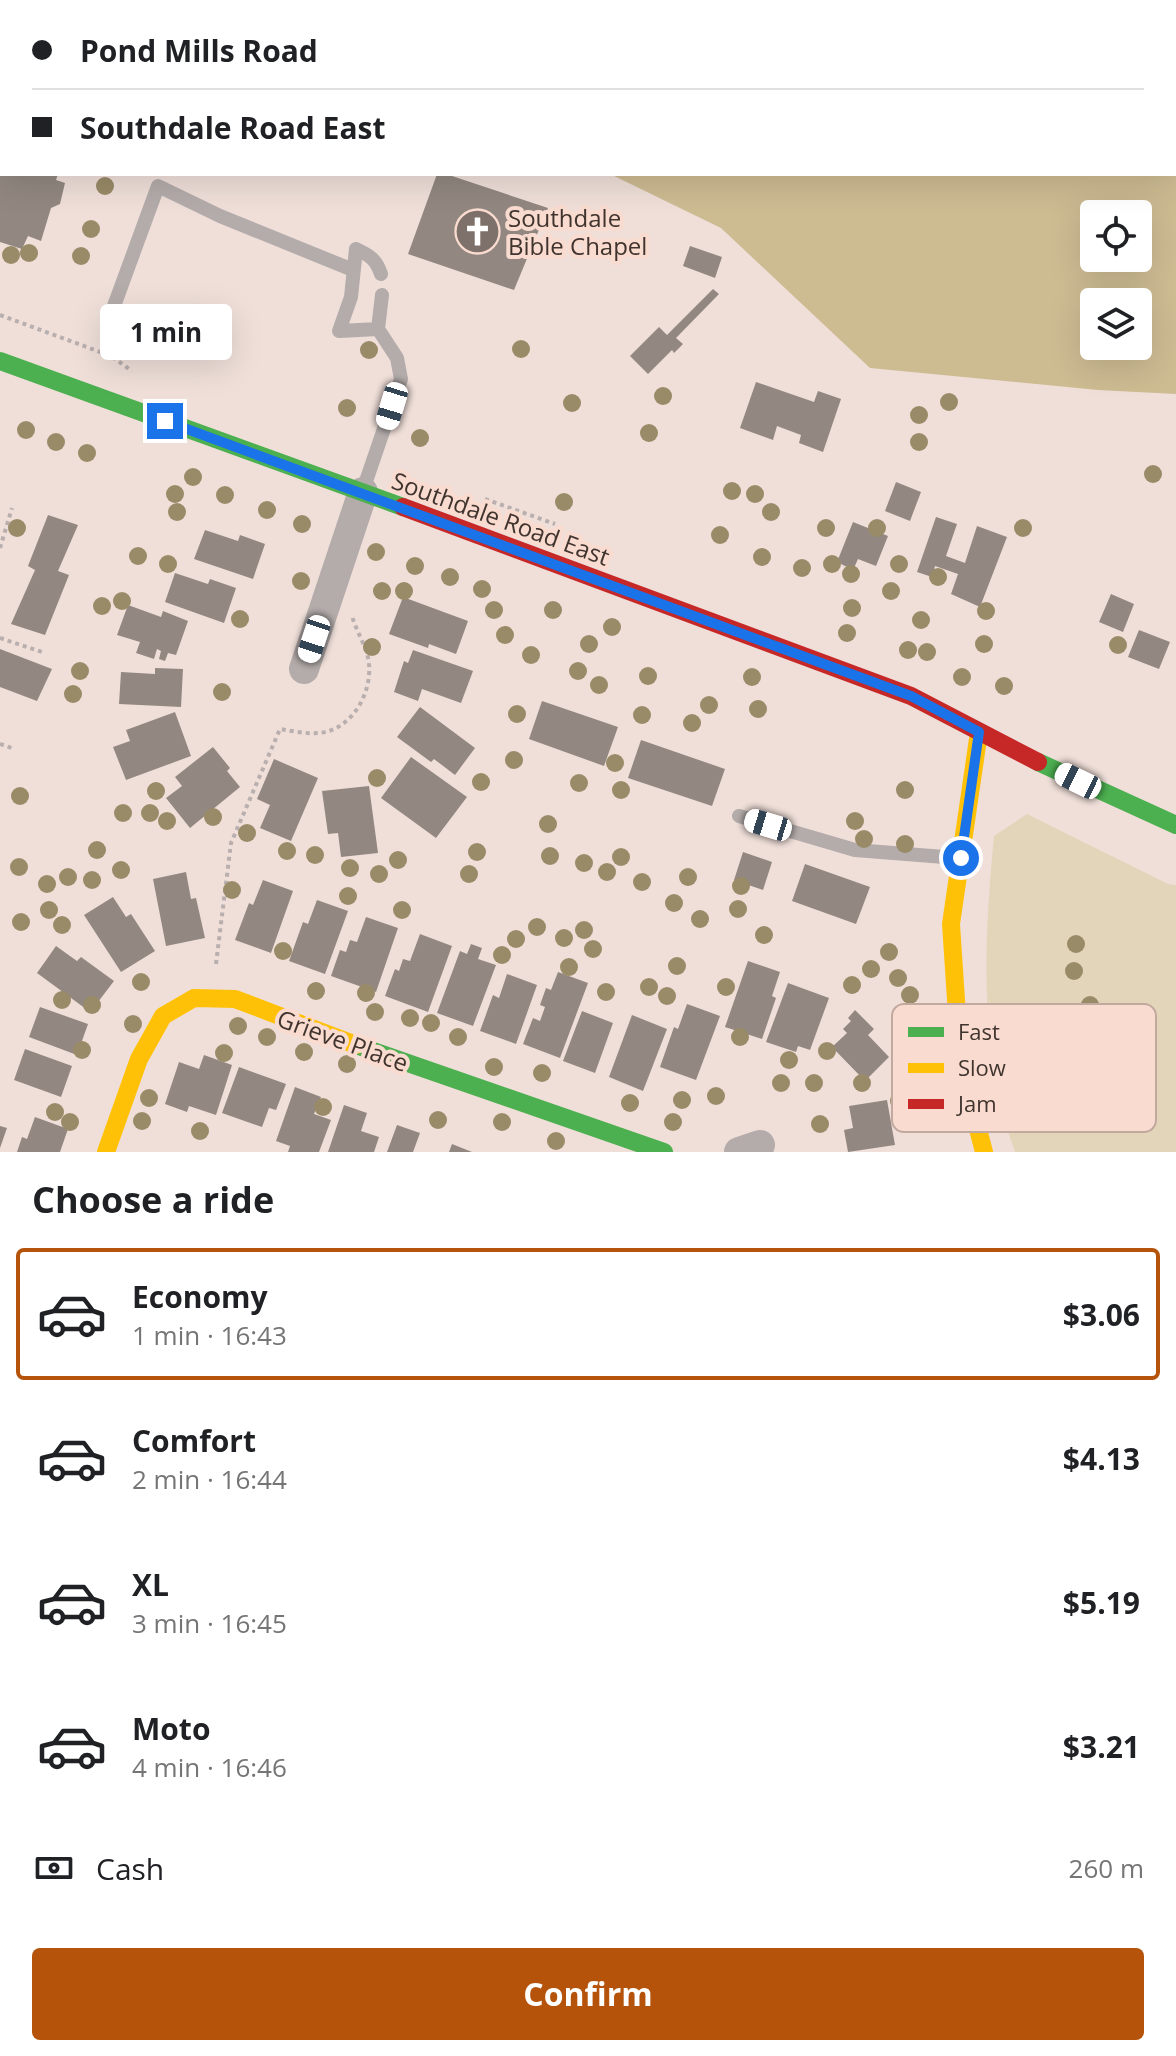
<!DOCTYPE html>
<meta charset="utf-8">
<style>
:root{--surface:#fff;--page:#f2f2f2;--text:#202124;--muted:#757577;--line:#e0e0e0;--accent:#b45309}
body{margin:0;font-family:"Open Sans",sans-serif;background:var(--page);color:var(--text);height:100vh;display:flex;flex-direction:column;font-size:30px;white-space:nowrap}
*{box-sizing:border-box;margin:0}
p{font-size:26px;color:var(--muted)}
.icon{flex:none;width:44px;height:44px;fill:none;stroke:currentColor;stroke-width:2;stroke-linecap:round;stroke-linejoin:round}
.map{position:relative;height:1152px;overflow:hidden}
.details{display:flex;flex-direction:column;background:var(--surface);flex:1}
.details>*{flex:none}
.top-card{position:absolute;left:0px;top:0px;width:1176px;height:176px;box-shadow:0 8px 32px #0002;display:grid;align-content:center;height:176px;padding:0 32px;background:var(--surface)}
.tools{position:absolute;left:1080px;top:200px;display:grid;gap:16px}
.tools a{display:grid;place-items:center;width:72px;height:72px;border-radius:8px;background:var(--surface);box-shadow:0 8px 32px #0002;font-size:40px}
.end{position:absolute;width:36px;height:36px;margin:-18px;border:10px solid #1a73e8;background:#fff;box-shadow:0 0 0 4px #fff}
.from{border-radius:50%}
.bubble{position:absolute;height:56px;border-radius:8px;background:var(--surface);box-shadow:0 8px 32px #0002;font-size:26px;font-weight:700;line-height:56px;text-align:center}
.car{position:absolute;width:24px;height:48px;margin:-24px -12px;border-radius:10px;box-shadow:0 0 6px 2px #0007;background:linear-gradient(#fff 24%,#345 0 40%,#fff 0 76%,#345 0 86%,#fff 0)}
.top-card b{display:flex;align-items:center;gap:28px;height:76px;font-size:30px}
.top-card b+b{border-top:2px solid var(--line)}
.top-card i{width:20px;height:20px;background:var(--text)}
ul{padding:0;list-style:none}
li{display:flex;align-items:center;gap:24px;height:132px;margin:0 16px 12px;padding:0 16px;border:4px solid transparent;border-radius:8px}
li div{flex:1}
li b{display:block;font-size:30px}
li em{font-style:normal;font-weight:700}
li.on{border-color:var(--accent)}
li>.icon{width:72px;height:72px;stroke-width:1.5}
h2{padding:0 32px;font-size:36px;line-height:96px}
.pay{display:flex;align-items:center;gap:20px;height:88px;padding:0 32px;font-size:30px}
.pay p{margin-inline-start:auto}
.cta{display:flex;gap:16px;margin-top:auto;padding:16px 32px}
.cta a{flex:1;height:92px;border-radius:8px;background:var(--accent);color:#fff;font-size:32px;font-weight:700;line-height:92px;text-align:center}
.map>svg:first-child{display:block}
.green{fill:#e2d5ba}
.forest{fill:#cdbb92;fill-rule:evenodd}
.building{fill:#928881}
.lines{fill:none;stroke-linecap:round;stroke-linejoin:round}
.path{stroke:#b8afae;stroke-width:4;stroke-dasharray:4 4;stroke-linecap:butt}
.lane{stroke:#b3acab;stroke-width:14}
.street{stroke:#b3acab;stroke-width:30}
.fast{stroke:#4caf50;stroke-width:18}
.slow{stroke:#ffc107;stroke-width:18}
.jam{stroke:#c62828;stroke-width:18}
.tree{fill:#998b68}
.route{stroke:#1a73e8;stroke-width:10}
.labels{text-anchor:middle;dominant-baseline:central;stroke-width:8;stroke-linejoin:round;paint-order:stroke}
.poi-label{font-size:24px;fill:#40342f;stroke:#fadbcf;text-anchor:start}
.street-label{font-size:24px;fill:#40342f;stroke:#fadbcf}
.key{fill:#fadbcf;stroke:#c2a99f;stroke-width:2}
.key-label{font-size:22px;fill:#40342f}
</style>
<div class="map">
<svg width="1176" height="1152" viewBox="0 0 1176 1152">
<rect width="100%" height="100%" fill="#f0dfd9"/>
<path class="green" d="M1027 814 1168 884 1176 885V1152H1015C978 1051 984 941 994 836Z"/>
<path class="forest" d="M248 0H711L713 2H252Z
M925 0H1176V394L1098 390 870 368 721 228 610 174H1174V2H921ZM1094 214H1138V258H1094ZM1094 302H1138V346H1094Z"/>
<path class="building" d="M0 174H58L56 180 65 183 60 204 51 208 41 241 28 236 22 249 0 242Z
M437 174H446L548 208 514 290 408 254Z
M690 246 722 257 715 278 683 266Z
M713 289 719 294 676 338 683 344 674 353 672 350 648 374 630 356 659 327 667 335Z
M756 382 814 402 818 391 841 399 823 452 799 443 801 435 777 426 773 440 740 428Z
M896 482 921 492 910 521 885 511Z
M48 515 78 525 58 571 69 575 45 635 11 624 35 570 28 566Z
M936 517 957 524 946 556 965 563 977 526 1007 537 980 607 951 594 958 574 935 566 932 577 917 572Z
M853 522 888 536 876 566 858 559 853 570 837 562Z
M205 530 238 541 240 535 265 544 253 579 194 559Z
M175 573 208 584 210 579 236 588 224 623 165 602Z
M1111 594 1134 604 1123 632 1099 622Z
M403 597 468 621 456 654 429 644 428 648 389 634Z
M128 605 161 617 163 611 188 621 176 655 168 653 165 661 159 659 161 651 157 649 154 659 136 653 140 642 117 635Z
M1139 630 1170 642 1159 669 1128 657Z
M0 649 52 669 37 701 0 687Z
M413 650 473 671 461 703 422 689 418 701 394 692 404 661 408 663Z
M155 668 183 669 181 707 119 704 121 672 155 674Z
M542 701 618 727 604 766 529 739Z
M420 707 475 748 455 775 434 759 431 762 397 737Z
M175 712 191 756 126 780 113 747 130 741 126 730Z
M641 740 725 769 712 806 628 778Z
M213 747 230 768 227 771 240 787 190 828 166 798 182 786 175 777Z
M411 757 467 797 436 838 381 798Z
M274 759 318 778 291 841 260 828 270 805 257 799Z
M369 786 378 853 341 857 338 833 328 834 322 791Z
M743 852 772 862 763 890 734 880Z
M805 864 870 887 856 924 792 901Z
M186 872 191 899 196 898 205 938 166 946 153 879Z
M263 880 293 891 271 953 235 940 249 903 253 905Z
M113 897 126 917 131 914 155 951 121 972 84 915Z
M317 900 348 911 325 974 289 961 303 922 308 924Z
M366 917 398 928 376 992 331 976 340 950 346 952 350 940 357 942Z
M420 934 452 946 428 1012 385 996 395 969 399 971 403 959 410 961Z
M471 944 482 948 478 959 496 965 473 1026 437 1013 460 951 467 954Z
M56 946 77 961 81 957 114 981 98 1002 94 999 86 1009 37 973Z
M748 961 780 972 772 996 776 998 762 1039 725 1027Z
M558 972 588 983 560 1058 523 1044 533 1018 540 1021 545 1007 540 1005 546 988 551 990Z
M507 974 537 985 516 1044 480 1031 493 995 499 998Z
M788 983 829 998 810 1050 798 1046 796 1052 766 1042Z
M687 1004 720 1016 696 1080 660 1067 674 1027 678 1029Z
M40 1007 88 1024 77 1055 29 1037Z
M855 1010 874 1029 868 1035 889 1057 865 1081 832 1047 847 1033 843 1029 851 1021 848 1018Z
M582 1011 613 1023 595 1073 563 1061Z
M632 1015 667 1029 643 1091 609 1077Z
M25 1049 72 1066 61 1097 14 1080Z
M204 1055 232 1065 216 1115 189 1106 187 1112 165 1104 179 1062 199 1069Z
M239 1067 286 1084 276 1110 269 1108 262 1127 222 1113Z
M295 1087 321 1097 314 1114 331 1120 319 1152H288L290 1146 276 1141Z
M887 1100 895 1145 848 1152 844 1130 853 1128 849 1106Z
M344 1105 367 1113 361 1131 379 1137 374 1152H328Z
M35 1117 68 1129 60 1152H17L22 1137 27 1139Z
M397 1125 420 1133 413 1152H387Z
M0 1126 7 1128 0 1148Z
M452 1144 472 1152H449Z"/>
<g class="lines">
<path class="path" d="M0 315 111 356 132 371
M485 499 555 524
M0 548 12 508
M0 638 45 653
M0 744 12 748
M216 964 231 843 280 729C292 731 306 734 318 733 351 731 372 694 369 664 368 649 356 631 352 616"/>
<path class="lane" d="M114 306 158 186 220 216 353 270
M378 329 339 331 351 297 356 249C369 255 376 259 381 274
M363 490 401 379 397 358 378 329 382 295
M739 816 855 850 957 858"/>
<path class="street" d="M304 669 363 492
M739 1152 760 1145"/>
<path class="fast" d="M0 361 403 507
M1038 762 1176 825
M356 1045 664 1152"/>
<path class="slow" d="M979 732 951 924 960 1060 984 1152
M106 1152 139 1059 163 1016 194 998 235 999 356 1045"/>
<path class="jam" d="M403 507 911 696 1038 762"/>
</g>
<g class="tree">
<circle cx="105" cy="186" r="9"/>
<circle cx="91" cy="229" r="9"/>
<circle cx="29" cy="253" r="9"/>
<circle cx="11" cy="255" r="9"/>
<circle cx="81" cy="256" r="9"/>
<circle cx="150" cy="329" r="9"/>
<circle cx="521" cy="349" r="9"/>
<circle cx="369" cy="350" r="9"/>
<circle cx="663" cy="396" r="9"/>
<circle cx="949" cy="402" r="9"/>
<circle cx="572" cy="403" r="9"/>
<circle cx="347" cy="408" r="9"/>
<circle cx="919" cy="415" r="9"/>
<circle cx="26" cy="430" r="9"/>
<circle cx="649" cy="433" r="9"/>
<circle cx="420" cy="438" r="9"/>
<circle cx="56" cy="442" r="9"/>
<circle cx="919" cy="442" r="9"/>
<circle cx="87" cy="453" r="9"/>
<circle cx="1153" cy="474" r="9"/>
<circle cx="193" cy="477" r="9"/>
<circle cx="732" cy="491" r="9"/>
<circle cx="175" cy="494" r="9"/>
<circle cx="755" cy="494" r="9"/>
<circle cx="225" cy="495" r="9"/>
<circle cx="564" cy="502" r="9"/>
<circle cx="267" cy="510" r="9"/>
<circle cx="177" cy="512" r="9"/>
<circle cx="771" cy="512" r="9"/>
<circle cx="302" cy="524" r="9"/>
<circle cx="17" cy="528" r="9"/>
<circle cx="826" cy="528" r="9"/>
<circle cx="877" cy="528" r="9"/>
<circle cx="1023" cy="528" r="9"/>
<circle cx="720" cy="535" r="9"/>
<circle cx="376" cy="552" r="9"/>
<circle cx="138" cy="556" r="9"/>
<circle cx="762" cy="557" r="9"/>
<circle cx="168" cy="564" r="9"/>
<circle cx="832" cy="564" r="9"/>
<circle cx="899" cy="564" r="9"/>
<circle cx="415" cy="566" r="9"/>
<circle cx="802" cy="568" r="9"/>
<circle cx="851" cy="574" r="9"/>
<circle cx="450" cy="577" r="9"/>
<circle cx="938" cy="577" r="9"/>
<circle cx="301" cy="581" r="9"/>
<circle cx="482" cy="589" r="9"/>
<circle cx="382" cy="591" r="9"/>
<circle cx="404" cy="591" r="9"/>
<circle cx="891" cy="591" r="9"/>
<circle cx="122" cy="601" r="9"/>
<circle cx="102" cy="606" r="9"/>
<circle cx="852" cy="608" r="9"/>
<circle cx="494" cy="610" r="9"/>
<circle cx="553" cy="610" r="9"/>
<circle cx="986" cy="611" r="9"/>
<circle cx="240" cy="619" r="9"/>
<circle cx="921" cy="620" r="9"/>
<circle cx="612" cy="627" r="9"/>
<circle cx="847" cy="633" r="9"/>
<circle cx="505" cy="635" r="9"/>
<circle cx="589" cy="644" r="9"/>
<circle cx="984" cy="644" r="9"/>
<circle cx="1118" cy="645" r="9"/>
<circle cx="372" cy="647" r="9"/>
<circle cx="908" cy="650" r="9"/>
<circle cx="927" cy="652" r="9"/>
<circle cx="531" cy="655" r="9"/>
<circle cx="80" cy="671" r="9"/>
<circle cx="578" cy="671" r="9"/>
<circle cx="648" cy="676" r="9"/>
<circle cx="752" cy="677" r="9"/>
<circle cx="962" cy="677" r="9"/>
<circle cx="599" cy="685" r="9"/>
<circle cx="1004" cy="686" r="9"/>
<circle cx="222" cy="692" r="9"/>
<circle cx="73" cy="694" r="9"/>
<circle cx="709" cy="705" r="9"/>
<circle cx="758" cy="709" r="9"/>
<circle cx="517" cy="714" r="9"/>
<circle cx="642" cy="715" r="9"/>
<circle cx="692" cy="723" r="9"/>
<circle cx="514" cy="760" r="9"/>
<circle cx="615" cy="763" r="9"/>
<circle cx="377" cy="778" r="9"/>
<circle cx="481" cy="782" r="9"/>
<circle cx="579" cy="783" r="9"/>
<circle cx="621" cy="790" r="9"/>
<circle cx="905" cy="790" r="9"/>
<circle cx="156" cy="791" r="9"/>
<circle cx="20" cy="796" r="9"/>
<circle cx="123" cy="813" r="9"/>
<circle cx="150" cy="813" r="9"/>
<circle cx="213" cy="817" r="9"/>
<circle cx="167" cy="821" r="9"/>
<circle cx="855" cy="821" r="9"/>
<circle cx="548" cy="824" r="9"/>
<circle cx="247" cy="833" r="9"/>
<circle cx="864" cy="839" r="9"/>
<circle cx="905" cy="844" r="9"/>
<circle cx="97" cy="850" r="9"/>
<circle cx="287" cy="851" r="9"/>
<circle cx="477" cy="852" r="9"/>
<circle cx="315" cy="855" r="9"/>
<circle cx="550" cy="856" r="9"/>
<circle cx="621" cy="857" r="9"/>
<circle cx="398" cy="860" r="9"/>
<circle cx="584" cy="863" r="9"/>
<circle cx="19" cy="867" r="9"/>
<circle cx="350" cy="868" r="9"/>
<circle cx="121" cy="870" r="9"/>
<circle cx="607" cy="872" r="9"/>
<circle cx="379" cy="874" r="9"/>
<circle cx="469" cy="874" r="9"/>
<circle cx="68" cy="877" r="9"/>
<circle cx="688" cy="877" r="9"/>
<circle cx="92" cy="880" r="9"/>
<circle cx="642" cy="882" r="9"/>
<circle cx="47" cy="884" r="9"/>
<circle cx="741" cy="886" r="9"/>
<circle cx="232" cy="890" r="9"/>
<circle cx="348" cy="896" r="9"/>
<circle cx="674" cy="903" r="9"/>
<circle cx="738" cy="909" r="9"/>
<circle cx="49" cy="910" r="9"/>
<circle cx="402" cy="910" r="9"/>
<circle cx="700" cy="919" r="9"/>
<circle cx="21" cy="922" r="9"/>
<circle cx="62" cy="925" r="9"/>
<circle cx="537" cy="927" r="9"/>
<circle cx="584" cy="930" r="9"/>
<circle cx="764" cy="935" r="9"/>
<circle cx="564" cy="938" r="9"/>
<circle cx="516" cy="939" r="9"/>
<circle cx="1076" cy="944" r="9"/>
<circle cx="593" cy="949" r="9"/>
<circle cx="283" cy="951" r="9"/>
<circle cx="889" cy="952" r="9"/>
<circle cx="502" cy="955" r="9"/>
<circle cx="677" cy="966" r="9"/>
<circle cx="569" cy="967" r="9"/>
<circle cx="871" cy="969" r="9"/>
<circle cx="1074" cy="971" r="9"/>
<circle cx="898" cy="978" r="9"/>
<circle cx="141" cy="982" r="9"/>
<circle cx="852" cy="985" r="9"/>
<circle cx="649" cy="987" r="9"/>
<circle cx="726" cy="987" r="9"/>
<circle cx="316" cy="991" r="9"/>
<circle cx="606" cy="992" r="9"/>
<circle cx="366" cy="993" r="9"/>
<circle cx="910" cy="995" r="9"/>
<circle cx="667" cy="996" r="9"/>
<circle cx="62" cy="1000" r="9"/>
<circle cx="92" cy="1005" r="9"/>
<circle cx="1090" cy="1005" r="9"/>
<circle cx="375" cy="1012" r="9"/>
<circle cx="410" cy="1018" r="9"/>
<circle cx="431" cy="1023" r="9"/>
<circle cx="133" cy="1024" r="9"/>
<circle cx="238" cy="1026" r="9"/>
<circle cx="267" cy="1037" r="9"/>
<circle cx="458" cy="1037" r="9"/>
<circle cx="740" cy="1037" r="9"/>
<circle cx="82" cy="1050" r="9"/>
<circle cx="827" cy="1051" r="9"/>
<circle cx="304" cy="1052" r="9"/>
<circle cx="224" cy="1053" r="9"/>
<circle cx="789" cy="1060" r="9"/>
<circle cx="347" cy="1064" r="9"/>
<circle cx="494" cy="1067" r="9"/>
<circle cx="542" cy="1073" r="9"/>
<circle cx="781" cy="1083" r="9"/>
<circle cx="814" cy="1083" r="9"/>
<circle cx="862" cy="1083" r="9"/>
<circle cx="716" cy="1096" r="9"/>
<circle cx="149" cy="1098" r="9"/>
<circle cx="682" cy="1100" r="9"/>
<circle cx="899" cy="1101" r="9"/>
<circle cx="630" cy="1103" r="9"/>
<circle cx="323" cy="1107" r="9"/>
<circle cx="55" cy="1112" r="9"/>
<circle cx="438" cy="1120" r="9"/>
<circle cx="142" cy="1121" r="9"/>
<circle cx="70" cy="1122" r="9"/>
<circle cx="502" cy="1122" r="9"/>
<circle cx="673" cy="1122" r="9"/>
<circle cx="820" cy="1124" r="9"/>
<circle cx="200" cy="1131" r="9"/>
<circle cx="556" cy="1141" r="9"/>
</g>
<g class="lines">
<path class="route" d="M165 421 911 696 979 732 961 858"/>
</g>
<defs>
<symbol id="church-disc" viewBox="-11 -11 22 22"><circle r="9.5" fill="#7e706a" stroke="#fadbcf"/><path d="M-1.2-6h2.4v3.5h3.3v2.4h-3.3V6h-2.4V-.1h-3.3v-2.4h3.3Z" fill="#fff"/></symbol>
</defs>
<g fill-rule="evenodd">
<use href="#church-disc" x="452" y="206" width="51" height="51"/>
</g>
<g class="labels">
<g class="poi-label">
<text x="508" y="217">Southdale<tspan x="508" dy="28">Bible Chapel</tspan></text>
</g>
<g class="street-label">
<text transform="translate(501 518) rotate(20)">Southdale Road East</text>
<text transform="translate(343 1040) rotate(20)">Grieve Place</text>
</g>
</g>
<rect x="892" y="1004" width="264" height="128" rx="12" class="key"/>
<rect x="908" y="1027" width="36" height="10" fill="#4caf50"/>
<rect x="908" y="1063" width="36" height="10" fill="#ffc107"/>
<rect x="908" y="1099" width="36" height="10" fill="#c62828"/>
<g class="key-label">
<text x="958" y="1040">Fast</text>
<text x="958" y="1076">Slow</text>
<text x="958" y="1112">Jam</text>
</g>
</svg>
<div class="tools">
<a><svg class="icon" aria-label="locate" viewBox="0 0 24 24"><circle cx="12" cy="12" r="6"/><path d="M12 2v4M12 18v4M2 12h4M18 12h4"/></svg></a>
<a><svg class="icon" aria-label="layers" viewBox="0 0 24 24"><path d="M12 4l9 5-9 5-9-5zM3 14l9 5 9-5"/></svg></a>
</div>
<i class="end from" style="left:961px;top:858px"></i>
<i class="end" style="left:165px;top:421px"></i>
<div class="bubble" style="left:100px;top:304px;width:132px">1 min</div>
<i class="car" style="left:392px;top:406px;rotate:197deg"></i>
<i class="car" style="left:314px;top:639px;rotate:198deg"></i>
<i class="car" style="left:1078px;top:781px;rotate:296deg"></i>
<i class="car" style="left:768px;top:825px;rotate:287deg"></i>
<div class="top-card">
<b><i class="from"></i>Pond Mills Road</b>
<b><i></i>Southdale Road East</b>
</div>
</div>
<section class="details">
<h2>Choose a ride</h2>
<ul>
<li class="on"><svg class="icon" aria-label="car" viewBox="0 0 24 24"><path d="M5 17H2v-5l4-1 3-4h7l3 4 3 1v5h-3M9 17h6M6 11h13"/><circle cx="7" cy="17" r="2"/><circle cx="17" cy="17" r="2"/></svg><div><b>Economy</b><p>1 min · 16:43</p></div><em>$3.06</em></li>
<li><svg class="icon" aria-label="car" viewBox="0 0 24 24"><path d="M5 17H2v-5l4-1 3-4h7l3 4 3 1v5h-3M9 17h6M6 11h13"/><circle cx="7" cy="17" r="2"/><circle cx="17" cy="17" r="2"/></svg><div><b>Comfort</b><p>2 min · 16:44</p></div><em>$4.13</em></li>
<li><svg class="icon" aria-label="car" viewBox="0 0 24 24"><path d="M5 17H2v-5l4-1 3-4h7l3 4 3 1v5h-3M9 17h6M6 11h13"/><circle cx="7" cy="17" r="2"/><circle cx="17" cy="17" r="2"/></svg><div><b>XL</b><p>3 min · 16:45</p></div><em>$5.19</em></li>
<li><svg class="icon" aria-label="car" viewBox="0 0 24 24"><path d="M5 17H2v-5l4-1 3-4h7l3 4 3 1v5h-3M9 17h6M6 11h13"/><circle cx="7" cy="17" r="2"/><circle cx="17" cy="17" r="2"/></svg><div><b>Moto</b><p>4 min · 16:46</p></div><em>$3.21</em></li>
</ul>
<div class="pay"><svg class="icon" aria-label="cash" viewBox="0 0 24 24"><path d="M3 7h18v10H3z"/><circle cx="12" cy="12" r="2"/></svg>Cash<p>260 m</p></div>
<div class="cta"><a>Confirm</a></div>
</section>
